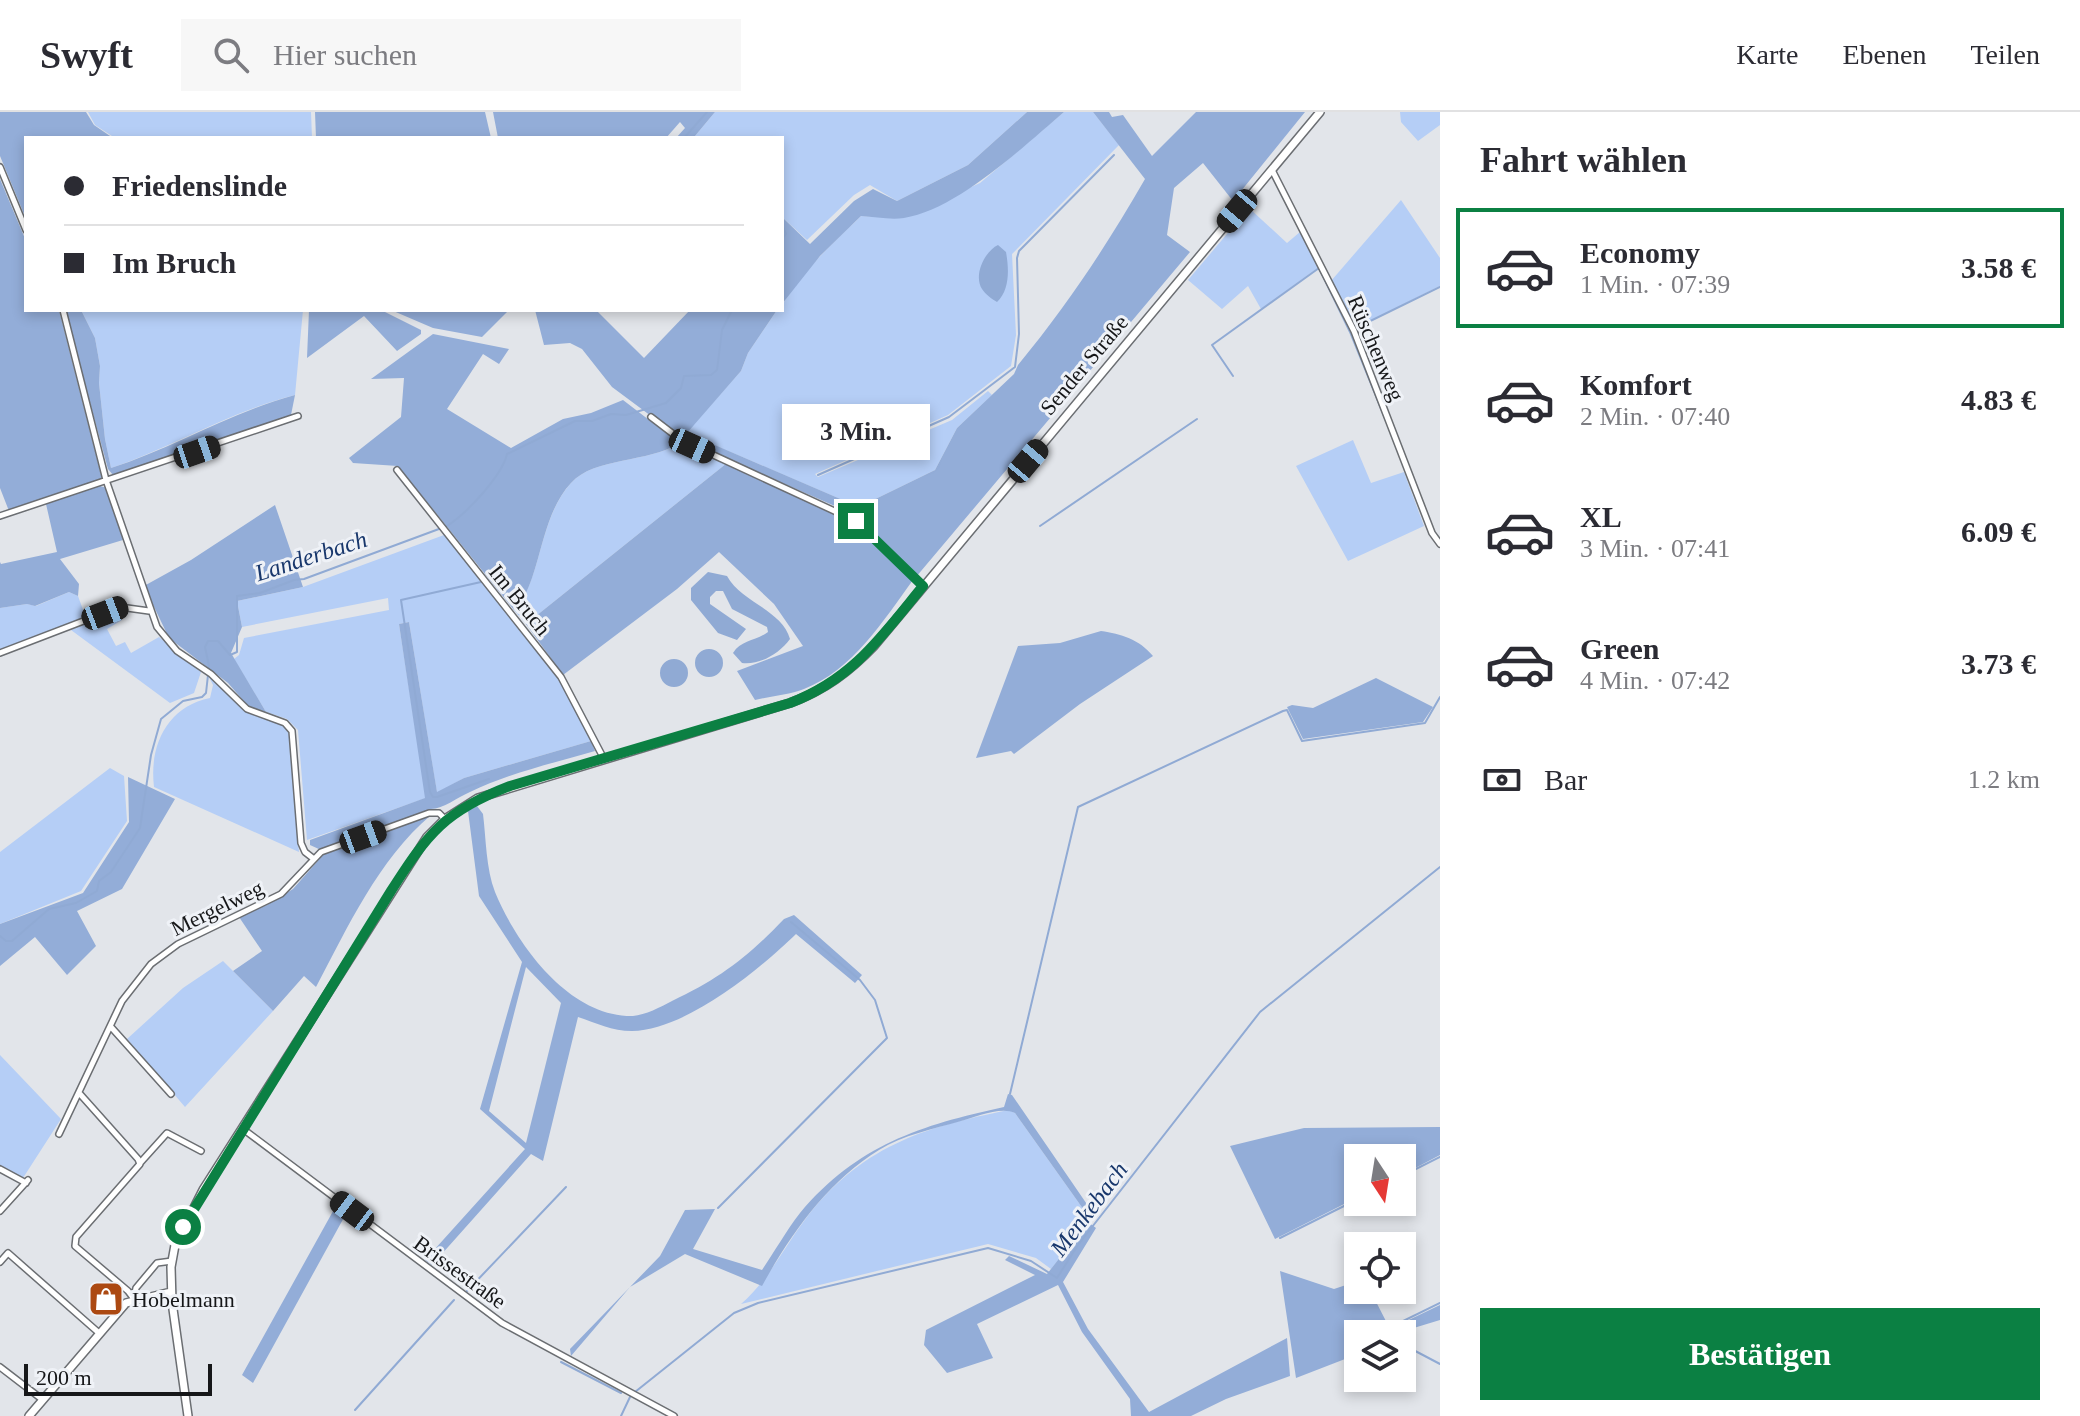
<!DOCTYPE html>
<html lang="de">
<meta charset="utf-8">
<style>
:root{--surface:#fff;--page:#f7f7f7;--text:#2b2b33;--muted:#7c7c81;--line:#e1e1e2;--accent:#0b8043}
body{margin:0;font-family:Georgia,serif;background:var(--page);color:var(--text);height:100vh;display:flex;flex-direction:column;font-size:30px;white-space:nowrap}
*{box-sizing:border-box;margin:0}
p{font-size:26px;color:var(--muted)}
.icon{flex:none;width:44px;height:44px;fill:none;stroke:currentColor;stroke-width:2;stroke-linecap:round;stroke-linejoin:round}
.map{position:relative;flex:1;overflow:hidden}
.side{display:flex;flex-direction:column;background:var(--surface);width:640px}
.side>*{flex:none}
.top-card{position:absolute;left:24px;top:24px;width:760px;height:176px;border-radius:0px;box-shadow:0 4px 12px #0003;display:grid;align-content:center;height:176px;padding:0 40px;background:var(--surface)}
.needle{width:52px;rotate:168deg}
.fabs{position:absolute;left:1344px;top:1032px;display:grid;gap:16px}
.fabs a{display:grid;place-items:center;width:72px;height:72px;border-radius:0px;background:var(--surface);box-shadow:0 4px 12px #0003;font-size:40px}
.scale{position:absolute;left:24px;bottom:20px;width:188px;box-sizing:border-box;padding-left:8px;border:4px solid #161719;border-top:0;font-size:22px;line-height:28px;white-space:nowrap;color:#161719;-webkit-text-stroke:6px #eff2f7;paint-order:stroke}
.end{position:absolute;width:36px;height:36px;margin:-18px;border:10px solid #0b8043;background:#fff;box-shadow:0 0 0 4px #fff}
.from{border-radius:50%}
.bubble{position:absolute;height:56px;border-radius:0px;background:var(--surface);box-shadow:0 4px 12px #0003;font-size:26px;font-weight:600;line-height:56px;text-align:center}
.car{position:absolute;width:24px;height:48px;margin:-24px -12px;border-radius:10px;box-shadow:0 0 6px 2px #0007;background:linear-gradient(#222 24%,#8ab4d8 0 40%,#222 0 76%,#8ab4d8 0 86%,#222 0)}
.top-card b{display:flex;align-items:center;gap:28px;height:76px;font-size:30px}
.top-card b+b{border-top:2px solid var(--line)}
.top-card i{width:20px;height:20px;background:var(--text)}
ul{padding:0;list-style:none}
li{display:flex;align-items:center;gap:24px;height:120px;margin:0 16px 12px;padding:0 24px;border:4px solid transparent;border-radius:0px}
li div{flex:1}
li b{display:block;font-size:30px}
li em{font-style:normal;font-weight:600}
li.on{border-color:var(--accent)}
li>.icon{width:72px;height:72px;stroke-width:1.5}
h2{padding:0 40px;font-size:36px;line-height:96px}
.pay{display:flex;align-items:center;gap:20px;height:88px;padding:0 40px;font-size:30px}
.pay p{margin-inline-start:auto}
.cta{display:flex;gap:16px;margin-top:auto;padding:16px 40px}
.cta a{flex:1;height:92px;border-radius:0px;background:var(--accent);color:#fff;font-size:32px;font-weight:600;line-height:92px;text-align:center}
header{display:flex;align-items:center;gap:48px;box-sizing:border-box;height:112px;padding:0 40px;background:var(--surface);border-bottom:2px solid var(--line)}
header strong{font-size:38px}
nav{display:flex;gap:44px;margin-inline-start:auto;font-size:28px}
.search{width:560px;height:72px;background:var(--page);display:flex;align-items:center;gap:20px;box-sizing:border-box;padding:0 28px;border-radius:0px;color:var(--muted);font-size:30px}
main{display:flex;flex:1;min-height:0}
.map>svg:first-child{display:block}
.green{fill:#b5cef6}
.forest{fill:#93add8;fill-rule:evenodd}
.water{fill:#90aad4}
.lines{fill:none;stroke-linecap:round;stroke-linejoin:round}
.stream{stroke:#90aad4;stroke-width:2}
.street-casing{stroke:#6b6e72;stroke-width:8}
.secondary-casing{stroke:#6b6e72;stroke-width:10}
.street{stroke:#fff;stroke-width:5}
.secondary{stroke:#fff;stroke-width:7}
.route{stroke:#0b8043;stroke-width:10}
.labels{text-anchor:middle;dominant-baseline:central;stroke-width:6;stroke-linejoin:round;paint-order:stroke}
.street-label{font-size:22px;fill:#161719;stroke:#eff2f7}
.poi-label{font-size:22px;fill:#161719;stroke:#eff2f7;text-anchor:start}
.water-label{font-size:24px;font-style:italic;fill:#18376c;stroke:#eff2f7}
</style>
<header>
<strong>Swyft</strong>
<div class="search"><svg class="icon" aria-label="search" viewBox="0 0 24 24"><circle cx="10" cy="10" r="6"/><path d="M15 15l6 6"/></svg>Hier suchen</div>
<nav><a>Karte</a><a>Ebenen</a><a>Teilen</a></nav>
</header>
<main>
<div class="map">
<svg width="1440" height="1304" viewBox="0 0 1440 1304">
<rect width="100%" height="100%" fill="#e2e5ea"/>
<path class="green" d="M88 0H311L312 26H115L95 13Z
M715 0H1027L968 53 897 89 870 73 854 83 807 128 782 105V26H697L695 24Z
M1064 0H1093L1119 33 1012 142 1016 223 1011 254 948 303 815 362 818 365 952 308 988 279 992 283 957 316 935 358 859 395 686 321 741 259 748 241 777 198H782C782 177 844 121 861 104L903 106 980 71Z
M1400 0H1440V13L1418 29 1401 10Z
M1401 88 1440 146V174L1355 216 1331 169Z
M1249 96 1287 131 1300 120 1319 155 1261 197 1248 174 1222 197 1188 168Z
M81 198H303L295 283C231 299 173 335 111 356L105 327 99 271 100 254 95 226Z
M1353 328 1371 371 1404 360 1424 414 1348 449 1296 354Z
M679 331 727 351 526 512 514 498C541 472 538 407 571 371 594 345 649 351 679 331Z
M444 423 559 566 591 629 464 666 437 681 409 510 399 512 426 686 307 728 298 618 287 607 266 600 234 547 239 543 244 526 389 498 388 486 242 515 237 489 303 475Z
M69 480 78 484 86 506 0 538V496L27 492 36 494Z
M119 498 122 508 107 517 116 534 125 530 131 541 159 525 201 560 194 581 170 591 71 518Z
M208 563 245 598 283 613 289 621 299 740 154 675C149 633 167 595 210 586L213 573Z
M110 656 124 664 127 709 81 779 0 812V740Z
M223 849 273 899 185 995 127 927 183 876Z
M0 943 61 1007 23 1066 0 1053Z
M1009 998 1015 1001 1091 1108 1051 1157 1036 1146 988 1132 741 1192C768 1169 783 1137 804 1109 859 1035 923 1015 1009 998Z"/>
<path class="forest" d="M0 0H86L94 13 113 26H26V107L0 44Z
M315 0H485L491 26H316Z
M493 0H715L695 24 697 26H676L685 16 680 10 666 26H498Z
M1027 0H1064C1024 34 957 98 904 106 891 108 875 105 861 104L820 144 782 192V105L810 132 854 89 873 77 897 89 968 53Z
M1093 0H1109L1112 5 1123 3 1152 44 1196 0H1305L1233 89 1203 51 1174 76 1167 123 1190 140 916 465 853 402 682 327 612 275 582 237 570 231 544 233 535 198H596L644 246 690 198H777L748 241 741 259 687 321 859 395 935 358 957 316 1014 262 1018 253C1069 191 1105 136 1145 67Z
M0 67 26 129V198H59L102 367 9 399 0 376Z
M65 198H81L95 226 100 254 99 271 105 327 111 356C173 336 231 300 295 283L291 303 113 363 108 357Z
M309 198H381L421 218V222L397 239 364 204 307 246Z
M391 198H509L482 225 433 216Z
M433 222 509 237 499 252 483 242 447 297 511 336 563 307 591 301 623 288 679 331C649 351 594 345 571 371 538 406 541 473 514 498L398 354 353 351 349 346 401 305 404 266 371 267Z
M727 351 852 411 913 468C883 509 853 558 804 577 789 583 771 584 755 588L737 559 803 534 774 492 719 440 677 477 563 563 526 512Z
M100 374 107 376 123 428 60 447 79 472 78 484 69 480 35 494 27 492 0 496V450L1 452 57 440 46 392Z
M275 393 303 475 237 489 242 515 231 541 266 600 248 594 228 571 169 526 144 474 191 448Z
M409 510 437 680 464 666 591 629 595 639C554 651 509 661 470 680 458 685 443 697 431 697L321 738 310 733V728L425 686 399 512Z
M1101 519C1121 522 1139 527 1153 544L1080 592 1014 642 1011 639 976 646 1018 534 1060 531Z
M1376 566 1433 595 1423 610 1303 627 1287 595 1292 593 1313 596Z
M128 665 175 687 122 777 77 799 96 834 67 863 35 825 0 854V812L83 781 129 710Z
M477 694 483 702C486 726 486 757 495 780 517 833 569 905 633 904 645 903 661 895 672 889 719 867 748 845 784 807L794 803 862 863 855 871 796 822C759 858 686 918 632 919 612 919 596 911 578 905L543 1049 531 1042 432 1153 425 1148 525 1037 480 997 522 850 479 784 468 699ZM526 855 561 891 526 1031 489 999Z
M431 703C378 748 348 815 316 875L304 864 273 899 233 859 262 839 239 805 267 793 293 777 323 743Z
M1008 982 1012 983 1095 1104 1091 1108 1015 1001C1001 994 975 1005 961 1009 933 1017 903 1023 879 1038 828 1069 790 1123 762 1174L685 1142 630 1175 571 1244 570 1237 660 1144 685 1098 715 1097 693 1137 762 1158C775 1139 786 1119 800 1101 857 1033 921 1013 1004 995Z
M1440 1015V1043L1402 1063V1046H1358V1085L1275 1127 1230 1034 1304 1016Z
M337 1092 347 1100 253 1271 242 1263Z
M1088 1110 1096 1116 1063 1170 1088 1217 1149 1300 1287 1226 1290 1264 1226 1287 1191 1304H1131L1130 1287 1082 1220 1058 1173 977 1212 993 1246 947 1261 924 1233 926 1218 1035 1163 1005 1148 1009 1144 1047 1162Z
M1280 1159 1334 1177 1358 1169V1178H1370L1390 1217 1440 1193V1208L1394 1222H1358V1242L1296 1266Z"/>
<path class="water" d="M998 133 1006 140C1009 157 1010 178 997 190 992 187 985 182 982 177 973 163 985 139 998 133Z
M708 460 727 464C741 490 782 498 790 527 779 542 760 553 742 551L733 541C741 528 756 529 768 520L767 515 732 497 723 479H716L710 485V492L746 517 737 528 718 521 691 488V476Z
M695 551a14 14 0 1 1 28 0a14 14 0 1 1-28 0Z
M660 561a14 14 0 1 1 28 0a14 14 0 1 1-28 0Z"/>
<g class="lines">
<path class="stream" d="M684 26 707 0
M782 113 786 122 782 127
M1356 216 1440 175
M1233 264 1212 233 1319 156 1350 220 1386 309
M818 363 949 305 1015 255 1019 222 1017 146 1019 139 1114 43
M1040 414 1197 307
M481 470 401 488 430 680 433 685H437L489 667
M0 824 6 829H12L49 797 76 791 97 779 99 769 111 760 140 716 151 643 161 607 183 589 202 585 206 581 209 554 205 535 208 529H218L230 543 237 540V484L260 481 294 468 304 467 447 414C466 402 502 364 507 342L575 309H592L611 302 626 303 666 291 681 276 684 264 711 263 717 258 722 218 732 198
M1010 982 1078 695 1283 599 1287 598 1302 629 1425 611 1440 585
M1402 1064 1440 1045
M718 1096 887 926 875 888 860 868 791 810
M1280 1126 1358 1087
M467 1179 566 1075
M1393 1214 1440 1191
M1402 1232 1440 1252
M561 1250 621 1281
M635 1280 734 1201 758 1191 988 1136 1031 1149 1057 1166 1078 1133 1260 900 1440 755
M355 1298 454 1188
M621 1304 630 1285"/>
<defs>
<path id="street" d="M0 55 26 118
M1272 58 1354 219 1432 421 1440 432
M63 198 106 368 157 515 177 539 211 562 247 597 285 611 292 619 301 731 305 740 314 747
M651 305 681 328 856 409 923 474
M397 358 561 565 604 647
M0 404 298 304
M0 541 120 495 149 499
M111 915 171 982
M80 982 138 1047 140 1052 76 1125 75 1134 128 1179 134 1187
M243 1017 502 1211 674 1304
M59 1022 122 889 151 852 178 832 281 782 321 740 429 701H439L445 707
M140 1051 167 1021 201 1039
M0 1057 26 1071
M0 1099 28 1068
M0 1150 8 1141 99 1221
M134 1186 136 1176 157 1151 172 1149
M0 1255 43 1288"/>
<path id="secondary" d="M146 1187 172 1190
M29 1304 126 1191 171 1180
M188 1304 172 1190 171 1155 175 1133 203 1078 427 725 445 707 478 686 790 591C825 578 849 560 874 534L1320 0"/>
</defs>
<use href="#street" class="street-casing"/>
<use href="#secondary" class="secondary-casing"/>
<use href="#street" class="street"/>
<use href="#secondary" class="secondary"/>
</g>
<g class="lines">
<path class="route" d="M183 1115 391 779C428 721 445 699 510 674L790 591C853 567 882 524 923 474L856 409"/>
</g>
<defs>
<symbol id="shop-square" viewBox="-11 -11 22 22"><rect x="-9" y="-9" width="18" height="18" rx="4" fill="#ac4912" stroke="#eff2f7"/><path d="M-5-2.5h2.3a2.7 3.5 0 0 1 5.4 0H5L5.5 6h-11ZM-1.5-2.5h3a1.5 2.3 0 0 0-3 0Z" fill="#fff"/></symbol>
</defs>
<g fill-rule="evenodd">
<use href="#shop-square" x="86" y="1167" width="40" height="40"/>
</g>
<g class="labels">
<g class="street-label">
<text transform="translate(1376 236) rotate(67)">Rüschenweg</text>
<text transform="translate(1084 253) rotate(-50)">Sender Straße</text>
<text transform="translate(520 488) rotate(51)">Im Bruch</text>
<text transform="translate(217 796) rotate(-26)">Mergelweg</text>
<text transform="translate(460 1160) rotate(36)">Brissestraße</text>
</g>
<g class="poi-label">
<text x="132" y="1187">Hobelmann</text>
</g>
<g class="water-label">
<text transform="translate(311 444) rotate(-18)">Landerbach</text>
<text transform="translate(1089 1097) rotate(-53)">Menkebach</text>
</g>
</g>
</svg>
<div class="fabs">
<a><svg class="needle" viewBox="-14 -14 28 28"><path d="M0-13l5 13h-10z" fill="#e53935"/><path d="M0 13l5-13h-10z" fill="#7c7c81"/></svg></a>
<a><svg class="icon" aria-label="locate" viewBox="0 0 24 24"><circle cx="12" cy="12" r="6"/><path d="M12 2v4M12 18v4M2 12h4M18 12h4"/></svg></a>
<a><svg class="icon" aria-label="layers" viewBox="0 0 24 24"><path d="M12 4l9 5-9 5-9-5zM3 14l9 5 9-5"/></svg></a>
</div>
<div class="scale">200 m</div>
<i class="end from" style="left:183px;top:1115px"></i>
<i class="end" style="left:856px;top:409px"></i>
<div class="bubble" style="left:782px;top:292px;width:148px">3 Min.</div>
<i class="car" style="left:1237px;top:99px;rotate:220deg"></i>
<i class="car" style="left:692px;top:334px;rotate:114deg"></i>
<i class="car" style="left:197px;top:340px;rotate:71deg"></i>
<i class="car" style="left:1028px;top:349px;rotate:40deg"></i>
<i class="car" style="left:105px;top:501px;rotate:69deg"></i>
<i class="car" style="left:363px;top:725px;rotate:70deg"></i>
<i class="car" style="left:352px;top:1099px;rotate:307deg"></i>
<div class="top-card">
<b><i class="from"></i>Friedenslinde</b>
<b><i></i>Im Bruch</b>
</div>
</div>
<section class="side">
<h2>Fahrt wählen</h2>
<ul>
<li class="on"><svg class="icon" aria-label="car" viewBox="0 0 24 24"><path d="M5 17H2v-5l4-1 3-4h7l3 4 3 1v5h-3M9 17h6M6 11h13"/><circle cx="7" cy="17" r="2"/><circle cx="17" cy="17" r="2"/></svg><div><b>Economy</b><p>1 Min. · 07:39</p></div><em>3.58 €</em></li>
<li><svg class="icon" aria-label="car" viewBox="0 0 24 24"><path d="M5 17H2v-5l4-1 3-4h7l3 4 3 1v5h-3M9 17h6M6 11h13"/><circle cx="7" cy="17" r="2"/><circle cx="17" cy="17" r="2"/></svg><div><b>Komfort</b><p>2 Min. · 07:40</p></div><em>4.83 €</em></li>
<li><svg class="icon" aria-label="car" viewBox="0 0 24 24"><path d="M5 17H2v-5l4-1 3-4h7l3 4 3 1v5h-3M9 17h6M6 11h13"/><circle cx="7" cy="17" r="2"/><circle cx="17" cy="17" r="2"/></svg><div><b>XL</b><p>3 Min. · 07:41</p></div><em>6.09 €</em></li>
<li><svg class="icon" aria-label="car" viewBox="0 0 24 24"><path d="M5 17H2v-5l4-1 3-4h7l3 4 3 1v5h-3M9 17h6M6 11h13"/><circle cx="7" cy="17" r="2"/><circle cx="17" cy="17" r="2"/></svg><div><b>Green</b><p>4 Min. · 07:42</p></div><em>3.73 €</em></li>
</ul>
<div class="pay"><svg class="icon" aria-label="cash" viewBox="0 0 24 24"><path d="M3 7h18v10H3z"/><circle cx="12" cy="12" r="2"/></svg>Bar<p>1.2 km</p></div>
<div class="cta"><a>Bestätigen</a></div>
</section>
</main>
